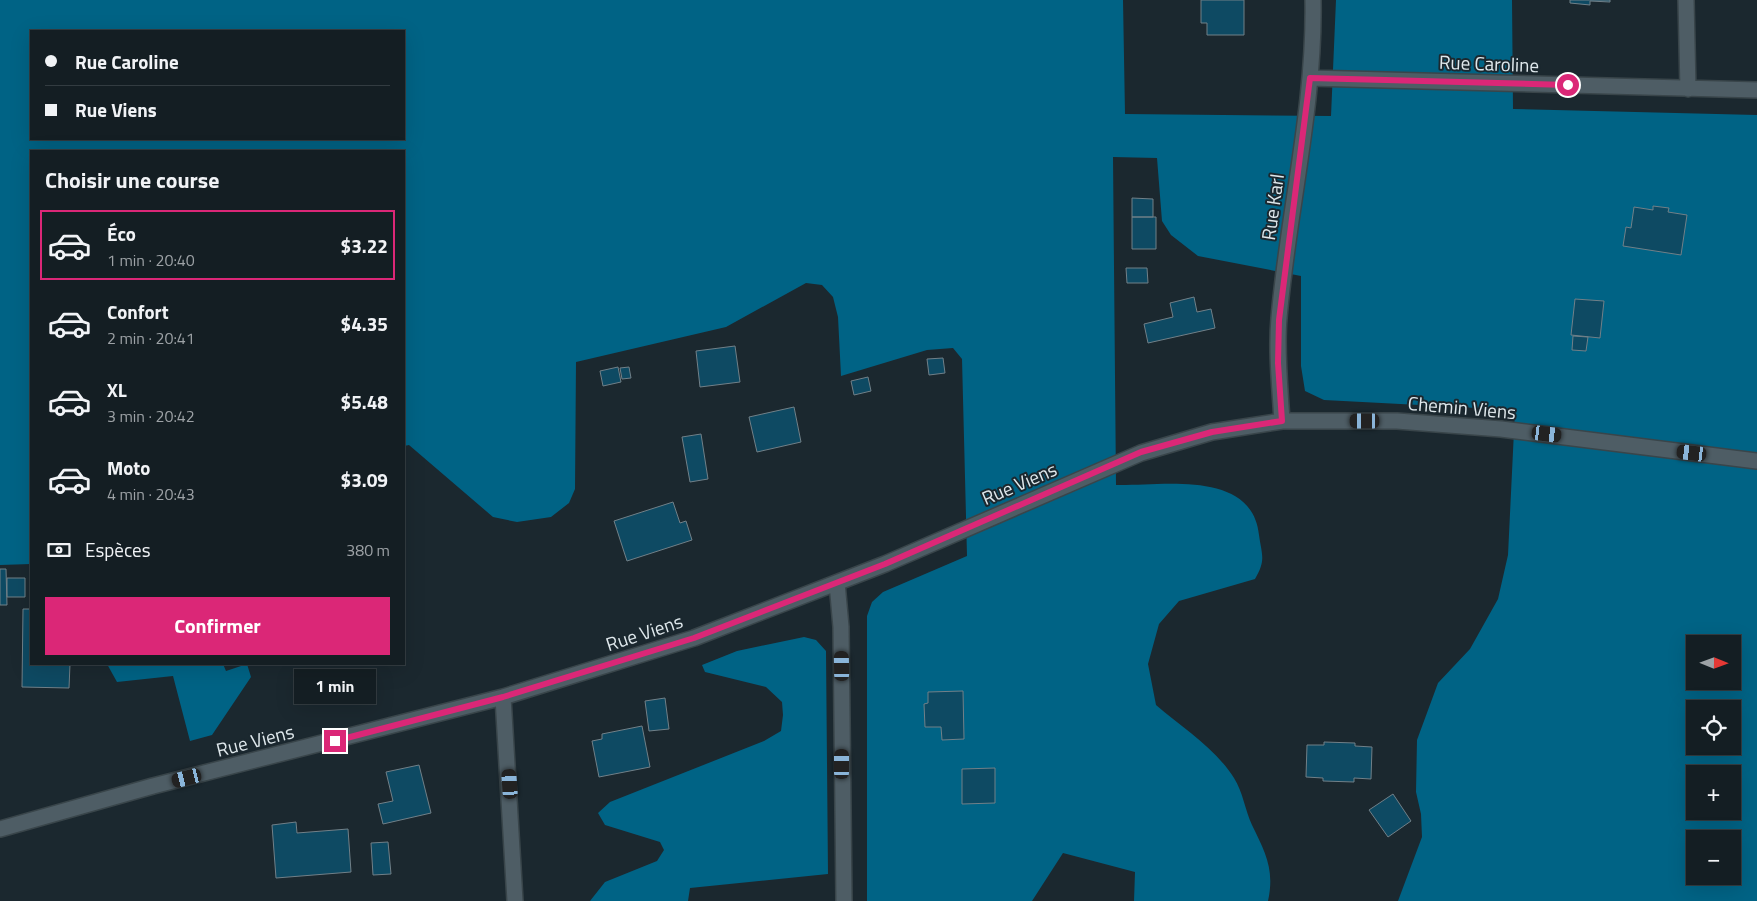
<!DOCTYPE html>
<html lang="fr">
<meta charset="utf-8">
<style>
:root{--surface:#141e23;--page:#1d272b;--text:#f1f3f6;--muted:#9da2a6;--line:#333c41;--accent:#db2777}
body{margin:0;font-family:"Titillium Web",sans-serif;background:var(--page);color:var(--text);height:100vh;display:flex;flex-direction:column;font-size:19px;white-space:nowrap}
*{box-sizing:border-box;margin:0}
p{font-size:16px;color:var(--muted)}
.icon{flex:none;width:28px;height:28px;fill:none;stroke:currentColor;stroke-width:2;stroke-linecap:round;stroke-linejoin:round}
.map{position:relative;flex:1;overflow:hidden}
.drawer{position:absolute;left:30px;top:150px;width:375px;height:515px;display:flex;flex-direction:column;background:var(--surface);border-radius:0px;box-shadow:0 5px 20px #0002,0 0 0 1px var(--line)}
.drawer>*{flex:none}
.guide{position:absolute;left:30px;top:30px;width:375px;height:110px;border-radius:0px;box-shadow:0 5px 20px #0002,0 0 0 1px var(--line);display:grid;align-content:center;height:110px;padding:0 15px;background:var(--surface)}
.needle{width:32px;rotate:91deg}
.tools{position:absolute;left:1686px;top:635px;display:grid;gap:10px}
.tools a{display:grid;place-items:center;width:55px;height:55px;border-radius:0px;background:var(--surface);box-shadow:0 5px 20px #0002,0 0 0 1px var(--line);font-size:25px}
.end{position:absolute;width:22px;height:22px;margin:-11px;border:6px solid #db2777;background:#fff;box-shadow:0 0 0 2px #fff}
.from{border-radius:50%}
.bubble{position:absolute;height:35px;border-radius:0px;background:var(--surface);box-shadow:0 5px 20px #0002,0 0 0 1px var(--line);font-size:16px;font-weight:700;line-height:35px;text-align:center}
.car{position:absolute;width:15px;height:30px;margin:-15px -8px;border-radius:6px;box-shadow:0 0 4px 1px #0007;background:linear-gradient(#222 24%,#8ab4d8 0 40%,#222 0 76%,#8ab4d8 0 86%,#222 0)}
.guide b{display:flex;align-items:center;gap:18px;height:48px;font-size:19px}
.guide b+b{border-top:1px solid var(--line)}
.guide i{width:12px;height:12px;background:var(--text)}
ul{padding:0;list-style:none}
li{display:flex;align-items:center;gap:15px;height:70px;margin:0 10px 8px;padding:0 5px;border:2px solid transparent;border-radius:0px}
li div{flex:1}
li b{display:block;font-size:19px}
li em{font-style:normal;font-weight:700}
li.active{border-color:var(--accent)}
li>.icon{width:45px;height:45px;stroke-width:1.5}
h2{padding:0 15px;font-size:22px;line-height:60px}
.pay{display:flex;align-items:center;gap:12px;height:55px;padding:0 15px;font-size:19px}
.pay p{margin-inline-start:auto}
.button{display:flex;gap:10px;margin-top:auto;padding:10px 15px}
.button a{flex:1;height:58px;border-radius:0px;background:var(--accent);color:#fff;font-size:20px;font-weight:700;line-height:58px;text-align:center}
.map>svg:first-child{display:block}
.forest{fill:#006385;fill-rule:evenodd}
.building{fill:#0e4a63;stroke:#718088}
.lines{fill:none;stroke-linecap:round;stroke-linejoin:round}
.street-casing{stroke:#39454a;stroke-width:18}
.street{stroke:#4e5d65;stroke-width:15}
.route{stroke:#db2777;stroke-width:6}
.labels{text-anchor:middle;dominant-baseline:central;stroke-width:4;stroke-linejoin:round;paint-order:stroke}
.street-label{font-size:19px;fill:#dfe8ec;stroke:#1b282f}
</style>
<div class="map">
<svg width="1757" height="901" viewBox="0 0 1757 901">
<rect width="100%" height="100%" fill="#1b282f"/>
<path class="forest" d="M0 0H1123L1125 114 1331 116 1336 0H1512L1513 109 1757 115V901H1398L1422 837 1421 814 1416 792 1417 740 1438 683 1470 649 1498 599 1508 555 1515 410 1324 400 1305 391 1301 366V276L1198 256 1171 235 1162 221 1157 158 1113 157 1116 485C1162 486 1252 469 1259 535 1262 556 1266 560 1255 579L1179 601 1159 624 1148 664 1156 705C1183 728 1215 748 1234 778 1243 792 1245 810 1252 825 1265 852 1275 869 1268 901H1134L1135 872 1063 853 1032 901H867V616L872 602 883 592 967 556 962 359 953 348 927 350 841 376 838 317 833 297 822 285 806 283 726 327 576 362 575 489 569 503 551 517 517 522 493 517 409 445 404 446V151H31V564L0 565ZM31 31H404V139H31ZM1695 644H1732V681H1695ZM1695 709H1732V746H1695ZM1695 774H1732V811H1695ZM1695 839H1732V876H1695Z
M804 637 816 640 826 651 828 874 690 888 688 901H590L605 882 657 861 664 850 660 842 605 825 598 813 610 802 764 741 781 731 783 715 782 702 766 687 705 672 702 665 737 651Z
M107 664H223L226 671 247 664 251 677 212 735 190 741 173 676 117 682Z"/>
<path class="building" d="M1201 0H1244V35H1207V23H1201Z
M1570 0H1610V2L1590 1V5L1570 3Z
M1132 198 1153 199V217H1132Z
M1653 206 1669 208 1668 212 1687 215 1681 255 1623 246 1626 227 1631 228 1634 207 1653 210Z
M1132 217H1156V249H1132Z
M1126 268H1147L1148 283H1127Z
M1194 297 1197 312 1211 309 1215 328 1148 343 1144 324 1173 317 1170 303Z
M1575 299 1604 301 1600 338 1571 335Z
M1573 336 1588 337 1586 351 1572 350Z
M735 346 740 382 700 387 696 351Z
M943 358 945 373 929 375 927 359Z
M618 367 621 382 603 386 600 371Z
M629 367 631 378 622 379 620 368Z
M868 377 871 391 854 395 851 381Z
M794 407 801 442 757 452 749 417Z
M701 434 708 479 690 482 682 437Z
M673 502 680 523 686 521 692 540 627 561 614 521Z
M0 569H6L7 605H0Z
M7 578H25V597H7Z
M23 609H31V664H70L69 688 22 687Z
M963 691 964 739 942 740 941 727H925L924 704 928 703V692Z
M665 698 669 729 649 731 645 701Z
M642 726 650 767 599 777 592 741 602 739V734Z
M1324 742 1355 743V746L1372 747 1371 779 1354 778V782L1323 781V778L1306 777 1307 745H1324Z
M419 765 431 813 383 824 378 804 393 801 386 772Z
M995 768V803L962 804V769Z
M1393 794 1411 821 1388 837 1369 810Z
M296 822 297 833 348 829 351 872 276 878 272 825Z
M388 842 391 874 373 875 371 843Z"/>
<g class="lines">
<defs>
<path id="street" d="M1686 0 1688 89
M1310 78 1757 90
M1282 421C1280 387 1276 352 1279 318 1288 212 1315 107 1313 0
M837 583 841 627 844 901
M503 697 515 901
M0 829 153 786 503 697 694 638 885 564 1141 453 1212 432 1282 421H1397L1501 429 1757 461"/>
</defs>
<use href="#street" class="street-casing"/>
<use href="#street" class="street"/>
</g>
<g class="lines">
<path class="route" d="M335 741 503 697 694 638 885 564 1141 452 1212 432 1282 421 1278 363 1279 320 1310 78 1568 85"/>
</g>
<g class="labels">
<g class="street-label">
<text transform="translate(1489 63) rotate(2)">Rue Caroline</text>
<text transform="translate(1272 207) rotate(-82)">Rue Karl</text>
<text transform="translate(1462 407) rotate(5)">Chemin Viens</text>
<text transform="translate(1019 483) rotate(-23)">Rue Viens</text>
<text transform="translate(644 632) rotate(-18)">Rue Viens</text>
<text transform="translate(255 740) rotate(-14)">Rue Viens</text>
</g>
</g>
</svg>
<div class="tools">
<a><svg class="needle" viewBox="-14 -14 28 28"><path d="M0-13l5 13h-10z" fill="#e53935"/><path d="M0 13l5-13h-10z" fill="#9da2a6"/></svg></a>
<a><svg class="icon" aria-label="locate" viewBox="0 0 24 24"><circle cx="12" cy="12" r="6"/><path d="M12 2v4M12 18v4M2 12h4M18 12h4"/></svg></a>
<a>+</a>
<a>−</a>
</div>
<i class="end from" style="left:1568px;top:85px"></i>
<i class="end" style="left:335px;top:741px"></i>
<div class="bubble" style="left:294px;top:669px;width:82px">1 min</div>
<i class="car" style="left:1365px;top:421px;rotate:270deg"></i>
<i class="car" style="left:1547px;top:434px;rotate:97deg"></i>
<i class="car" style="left:1692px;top:453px;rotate:277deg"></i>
<i class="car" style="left:842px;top:666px;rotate:359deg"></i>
<i class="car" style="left:842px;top:764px;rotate:0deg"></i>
<i class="car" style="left:187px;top:778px;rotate:256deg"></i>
<i class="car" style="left:510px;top:784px;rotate:356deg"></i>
<div class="guide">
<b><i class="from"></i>Rue Caroline</b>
<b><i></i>Rue Viens</b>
</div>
<section class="drawer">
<h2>Choisir une course</h2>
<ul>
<li class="active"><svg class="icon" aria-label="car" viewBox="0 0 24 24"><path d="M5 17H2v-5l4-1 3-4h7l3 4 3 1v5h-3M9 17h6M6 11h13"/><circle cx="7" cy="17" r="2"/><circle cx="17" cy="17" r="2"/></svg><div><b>Éco</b><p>1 min · 20:40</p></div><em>$3.22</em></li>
<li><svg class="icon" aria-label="car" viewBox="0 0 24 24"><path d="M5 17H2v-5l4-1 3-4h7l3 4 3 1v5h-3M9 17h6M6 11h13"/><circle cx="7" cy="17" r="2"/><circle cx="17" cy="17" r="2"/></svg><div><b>Confort</b><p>2 min · 20:41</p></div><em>$4.35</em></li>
<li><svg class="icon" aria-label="car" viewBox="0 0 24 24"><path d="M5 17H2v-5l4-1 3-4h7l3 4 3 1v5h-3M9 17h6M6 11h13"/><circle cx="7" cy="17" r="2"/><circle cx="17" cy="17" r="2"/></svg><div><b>XL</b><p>3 min · 20:42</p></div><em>$5.48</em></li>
<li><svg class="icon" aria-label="car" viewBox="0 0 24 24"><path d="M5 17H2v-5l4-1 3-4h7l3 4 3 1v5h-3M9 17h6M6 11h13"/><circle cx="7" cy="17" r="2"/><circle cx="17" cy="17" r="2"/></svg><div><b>Moto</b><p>4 min · 20:43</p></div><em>$3.09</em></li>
</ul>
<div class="pay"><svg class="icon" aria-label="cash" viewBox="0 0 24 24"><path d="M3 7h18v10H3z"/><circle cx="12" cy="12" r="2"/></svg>Espèces<p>380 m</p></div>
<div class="button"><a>Confirmer</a></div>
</section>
</div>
